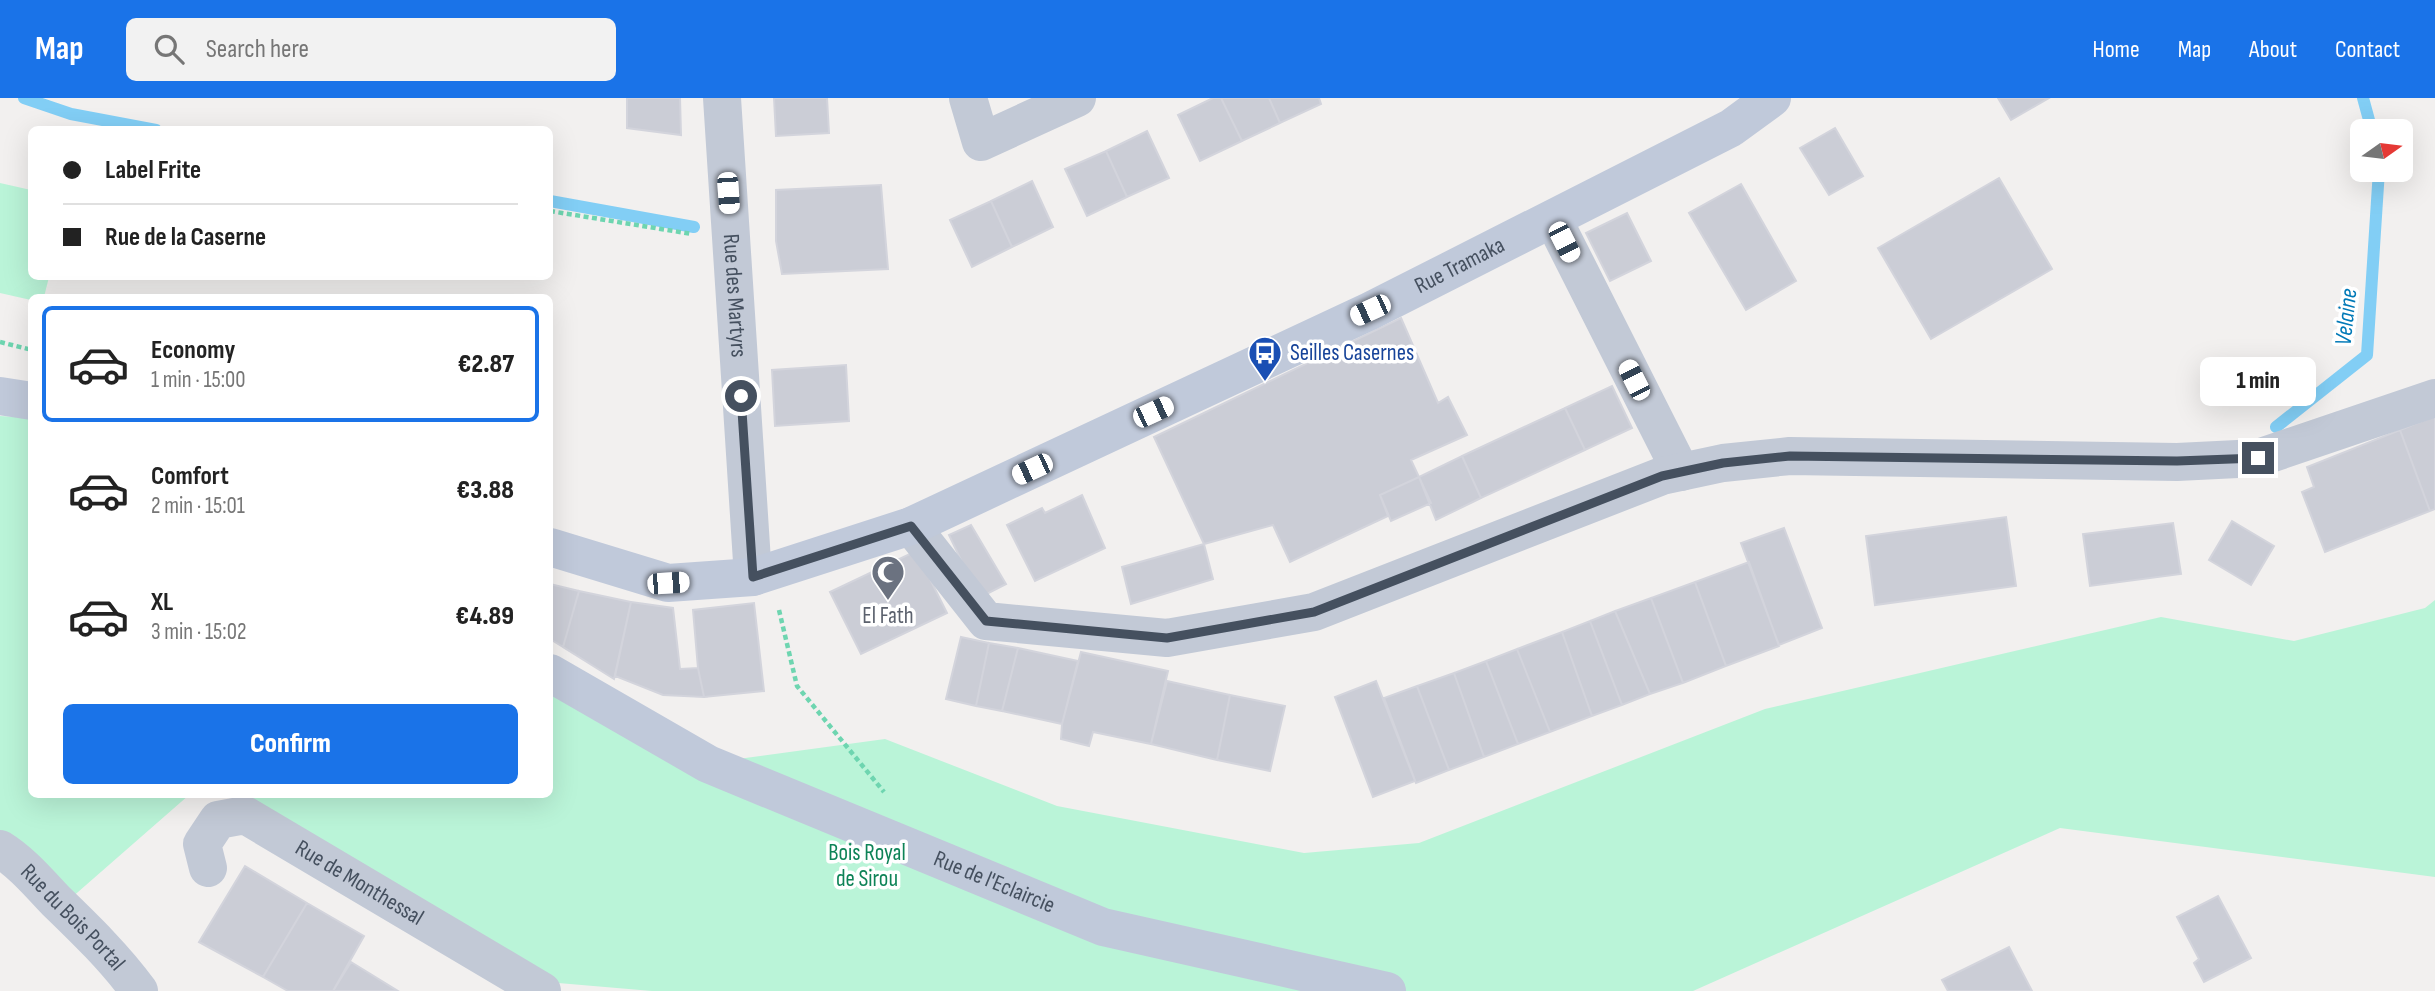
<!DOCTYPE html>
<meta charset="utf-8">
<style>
:root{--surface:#fff;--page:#f2f2f2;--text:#222;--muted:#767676;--line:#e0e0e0;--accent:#1a73e8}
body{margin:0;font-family:"Sofia Sans Condensed",sans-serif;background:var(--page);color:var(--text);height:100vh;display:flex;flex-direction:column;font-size:26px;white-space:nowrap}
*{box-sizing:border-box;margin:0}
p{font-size:23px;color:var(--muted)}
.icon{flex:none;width:38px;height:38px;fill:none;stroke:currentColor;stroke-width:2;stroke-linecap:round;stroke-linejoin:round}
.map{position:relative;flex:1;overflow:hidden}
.sheet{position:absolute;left:28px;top:196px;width:525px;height:504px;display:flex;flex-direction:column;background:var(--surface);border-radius:10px;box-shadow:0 7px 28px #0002}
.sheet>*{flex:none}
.guide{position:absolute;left:28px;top:28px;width:525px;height:154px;border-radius:10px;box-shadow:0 7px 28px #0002;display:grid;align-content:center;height:154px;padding:0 35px;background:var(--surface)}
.needle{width:46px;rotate:76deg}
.controls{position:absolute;left:2350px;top:21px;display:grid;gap:14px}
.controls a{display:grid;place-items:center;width:63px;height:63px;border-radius:10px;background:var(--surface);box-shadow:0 7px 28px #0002;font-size:35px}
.end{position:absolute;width:32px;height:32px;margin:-16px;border:9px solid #45505f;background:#fff;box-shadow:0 0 0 4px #fff}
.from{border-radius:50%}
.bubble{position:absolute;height:49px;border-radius:10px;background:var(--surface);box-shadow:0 7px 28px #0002;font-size:23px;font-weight:800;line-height:49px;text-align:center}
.car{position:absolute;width:21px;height:42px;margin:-21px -10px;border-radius:9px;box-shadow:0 0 5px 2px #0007;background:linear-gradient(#fff 24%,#345 0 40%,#fff 0 76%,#345 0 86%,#fff 0)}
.guide b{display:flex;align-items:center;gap:24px;height:66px;font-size:26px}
.guide b+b{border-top:2px solid var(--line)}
.guide i{width:18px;height:18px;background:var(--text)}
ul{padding:12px 0 0;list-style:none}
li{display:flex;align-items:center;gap:21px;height:116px;margin:0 14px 10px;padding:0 21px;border:4px solid transparent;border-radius:10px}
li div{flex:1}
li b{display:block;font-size:26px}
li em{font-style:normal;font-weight:800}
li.selected{border-color:var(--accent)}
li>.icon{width:63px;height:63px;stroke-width:1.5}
.action{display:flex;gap:14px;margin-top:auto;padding:14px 35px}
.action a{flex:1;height:80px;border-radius:10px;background:var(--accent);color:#fff;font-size:28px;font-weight:800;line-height:80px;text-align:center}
header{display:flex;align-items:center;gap:42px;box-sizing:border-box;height:98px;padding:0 35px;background:var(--accent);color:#fff}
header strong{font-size:33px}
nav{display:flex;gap:38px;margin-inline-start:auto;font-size:24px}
.search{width:490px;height:63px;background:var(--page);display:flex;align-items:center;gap:18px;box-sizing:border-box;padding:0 24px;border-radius:10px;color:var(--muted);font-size:26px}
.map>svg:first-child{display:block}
.green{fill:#baf4d8}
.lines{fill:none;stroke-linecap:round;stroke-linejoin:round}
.stream{stroke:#82cef5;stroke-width:12}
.building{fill:#cbcdd6;stroke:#d3d4dc;stroke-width:2}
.path{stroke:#6ed5b0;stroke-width:4.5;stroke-dasharray:5 3.5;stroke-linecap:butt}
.street{stroke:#c2c9d6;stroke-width:38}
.secondary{stroke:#c0c9da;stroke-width:38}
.route{stroke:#45505f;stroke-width:9}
.labels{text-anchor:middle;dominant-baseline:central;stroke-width:7;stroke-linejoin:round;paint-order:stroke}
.street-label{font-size:23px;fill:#45505f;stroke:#fff}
.transit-label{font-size:23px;fill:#164399;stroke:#fff;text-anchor:start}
.worship-label{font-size:23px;fill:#5b616d;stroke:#fff}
.park-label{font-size:23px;fill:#0e8357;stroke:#fff}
.water-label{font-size:24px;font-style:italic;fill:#0079b7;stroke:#fff}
</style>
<header>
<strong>Map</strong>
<div class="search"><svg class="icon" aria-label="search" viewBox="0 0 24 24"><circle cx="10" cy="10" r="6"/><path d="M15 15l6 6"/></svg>Search here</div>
<nav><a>Home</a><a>Map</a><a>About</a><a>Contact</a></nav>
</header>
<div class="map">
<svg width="2435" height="893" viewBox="0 0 2435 893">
<rect width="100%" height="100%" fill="#f2f0ef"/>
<path class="green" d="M0 85 31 92 32 178 49 179 44 199 32 200 31 202 0 195Z
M0 318 31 320 32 696 189 697 62 808 0 751Z
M2435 502V779L2060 730 1693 893H652L523 882 244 697 550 696V575L708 665 885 641 1057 708 1304 755 1419 745 1765 611 2161 519 2294 543 2425 510Z"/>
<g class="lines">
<path class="stream" d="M24 0 71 16 156 32
M2363 0 2372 33
M550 103 694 129
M2276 329 2367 257 2379 72"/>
</g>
<path class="building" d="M627 0H680L681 37 627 30Z
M774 0H827L829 35 776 38Z
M1213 0H1221L1242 43 1200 63 1178 17Z
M1221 0H1269L1280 25 1242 43Z
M1269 0H1319L1321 6 1280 25Z
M1998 0H2049L2011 22Z
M1835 30 1863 78 1829 97 1800 50Z
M1147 33 1169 80 1127 99 1106 53Z
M1106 53 1127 99 1087 118 1065 71Z
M1999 80 2052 171 1931 241 1878 150Z
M1032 83 1053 129 1012 149 991 103Z
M1741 86 1796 183 1746 212 1689 115Z
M881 87 888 171 782 176 776 143V92Z
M991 103 1012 149 972 169 950 122Z
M1627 115 1651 163 1610 183 1586 135Z
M1401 220 1438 305 1448 299 1467 337 1411 362 1419 379 1380 397 1388 418 1290 464 1273 427 1204 446 1154 339Z
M846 267 849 323 775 328 772 272Z
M1612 288 1632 330 1585 352 1565 310Z
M1565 310 1585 352 1481 400 1462 358Z
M2435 318V411L2430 413 2400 332Z
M2400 332 2430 413 2325 454 2302 394 2314 389 2307 369Z
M1462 358 1481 400 1436 422 1419 379Z
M1419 379 1431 405 1391 423 1380 397Z
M1082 397 1105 450 1035 483 1007 427 1042 410 1045 415Z
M2006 419 2016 488 1875 507 1866 438Z
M2232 423 2274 448 2251 487 2209 462Z
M2173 425 2181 476 2090 488 2083 436Z
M971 427 1006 486 979 500 949 437Z
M1784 430 1822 530 1779 547 1741 445Z
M1204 446 1213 481 1131 506 1122 469Z
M916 453 947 515 861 556 830 494Z
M1749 464 1779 548 1726 568 1695 484Z
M1695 484 1726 568 1683 585 1651 500Z
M550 486 579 493 563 549 550 541Z
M579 493 631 504 614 581 563 549Z
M1651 500 1683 585 1650 596 1615 513Z
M631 504 673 510 680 571 698 570 704 599 663 597 615 578Z
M754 505 764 593 704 599 698 570 693 512Z
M1615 513 1650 596 1622 607 1590 523Z
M1590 523 1622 607 1592 618 1562 534Z
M1562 534 1592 618 1550 634 1517 551Z
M961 539 989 545 976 608 946 601Z
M989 545 1018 550 1002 613 976 608Z
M1018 550 1078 563 1062 626 1002 613Z
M1517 551 1550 634 1518 646 1486 563Z
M1081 554 1168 573 1151 646 1093 634 1089 648 1061 641 1062 626Z
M1486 563 1518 646 1484 659 1454 575Z
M1454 575 1484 659 1449 672 1417 588Z
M1167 583 1230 597 1217 662 1151 646Z
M1376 583 1415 683 1373 699 1335 599Z
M1417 588 1449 672 1416 685 1384 600Z
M1230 597 1285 608 1270 673 1217 662Z
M245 768 307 805 263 879 199 844Z
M2218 798 2251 860 2204 884 2194 865 2199 861 2177 819Z
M307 805 364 838 333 893H288L263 879Z
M2009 849 2032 893H1948L1942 882Z
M351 864 398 893H333Z"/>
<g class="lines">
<path class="path" d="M550 113 692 136
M0 244 32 252
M779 512 797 588 884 694"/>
<g class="street">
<path id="s1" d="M722 0 753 479"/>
<path d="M968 0 981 44 1077 0"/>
<path d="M1553 121 1681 374"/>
<path d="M911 428 986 523 1167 540 1314 514 1662 378 1723 365 1790 358 2177 364 2258 360 2435 300"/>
<path id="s2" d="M0 751C21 764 38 784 55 802 85 831 115 860 139 893"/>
<path id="s3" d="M208 770 202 746 218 722 245 717 542 893"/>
</g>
<g class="secondary">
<path d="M0 298 32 303"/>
<path id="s4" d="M550 449 668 485 753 479 911 428 1370 213 1731 30 1772 0"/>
<path id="s5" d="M550 575 708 666 1103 829 1387 893"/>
</g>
</g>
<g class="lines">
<path class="route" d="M741 298 753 479 911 428 986 523 1167 540 1314 514 1662 378 1723 365 1790 358 2177 363 2258 360"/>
</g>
<defs>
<symbol id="bus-pin" viewBox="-11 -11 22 30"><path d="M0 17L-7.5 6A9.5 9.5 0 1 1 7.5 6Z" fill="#1a4fb4" stroke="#fff"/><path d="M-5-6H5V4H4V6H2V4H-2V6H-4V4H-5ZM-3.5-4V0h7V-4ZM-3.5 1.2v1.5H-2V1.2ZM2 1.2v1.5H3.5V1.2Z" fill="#fff"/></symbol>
<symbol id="mosque-pin" viewBox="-11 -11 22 30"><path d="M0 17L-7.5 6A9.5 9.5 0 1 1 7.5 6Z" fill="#6b7280" stroke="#fff"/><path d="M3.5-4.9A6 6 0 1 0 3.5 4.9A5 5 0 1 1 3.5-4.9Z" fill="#fff"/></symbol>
</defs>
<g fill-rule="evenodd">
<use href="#bus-pin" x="1246" y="236" width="38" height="52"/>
<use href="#mosque-pin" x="869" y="455" width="38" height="52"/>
</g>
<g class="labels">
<g class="street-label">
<text stroke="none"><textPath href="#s4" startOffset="982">Rue Tramaka</textPath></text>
<text stroke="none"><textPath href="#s1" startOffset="198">Rue des Martyrs</textPath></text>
<text stroke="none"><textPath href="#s5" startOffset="492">Rue de l'Eclaircie</textPath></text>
<text stroke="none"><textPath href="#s3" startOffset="214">Rue de Monthessal</textPath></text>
<text stroke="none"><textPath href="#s2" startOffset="100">Rue du Bois Portal</textPath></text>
</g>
<g class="transit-label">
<text x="1290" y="255">Seilles Casernes</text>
</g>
<g class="worship-label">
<text x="888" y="518">El Fath</text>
</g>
<g class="park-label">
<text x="867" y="755">Bois Royal<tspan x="867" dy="26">de Sirou</tspan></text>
</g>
<g class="water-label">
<text transform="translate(2346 219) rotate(-84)">Velaine</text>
</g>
</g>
</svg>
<div class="controls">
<a><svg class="needle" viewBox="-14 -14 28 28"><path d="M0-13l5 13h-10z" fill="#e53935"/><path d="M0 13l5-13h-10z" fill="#767676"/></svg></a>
</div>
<i class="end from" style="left:741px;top:298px"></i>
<i class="end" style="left:2258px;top:360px"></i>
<div class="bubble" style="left:2200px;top:259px;width:116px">1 min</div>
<i class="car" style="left:728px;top:95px;rotate:176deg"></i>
<i class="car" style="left:1564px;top:144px;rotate:153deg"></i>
<i class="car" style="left:1370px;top:212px;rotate:245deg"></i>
<i class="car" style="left:1634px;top:282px;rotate:333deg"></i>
<i class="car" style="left:1153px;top:314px;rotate:65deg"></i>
<i class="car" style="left:1032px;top:371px;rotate:245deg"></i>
<i class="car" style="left:668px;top:485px;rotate:86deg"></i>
<div class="guide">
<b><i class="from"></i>Label Frite</b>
<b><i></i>Rue de la Caserne</b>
</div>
<section class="sheet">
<ul>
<li class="selected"><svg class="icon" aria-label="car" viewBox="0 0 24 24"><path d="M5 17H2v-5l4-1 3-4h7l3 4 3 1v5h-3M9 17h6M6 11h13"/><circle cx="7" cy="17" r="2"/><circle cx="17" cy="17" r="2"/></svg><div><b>Economy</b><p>1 min · 15:00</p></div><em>€2.87</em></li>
<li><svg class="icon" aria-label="car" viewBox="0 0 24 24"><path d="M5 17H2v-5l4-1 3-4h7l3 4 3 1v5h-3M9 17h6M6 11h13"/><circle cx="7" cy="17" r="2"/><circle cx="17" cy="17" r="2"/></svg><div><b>Comfort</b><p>2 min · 15:01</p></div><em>€3.88</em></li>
<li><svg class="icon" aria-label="car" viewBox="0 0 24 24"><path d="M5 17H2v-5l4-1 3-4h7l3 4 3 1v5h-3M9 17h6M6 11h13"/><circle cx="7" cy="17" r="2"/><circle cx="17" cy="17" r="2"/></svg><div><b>XL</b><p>3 min · 15:02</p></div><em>€4.89</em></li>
</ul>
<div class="action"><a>Confirm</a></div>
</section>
</div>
